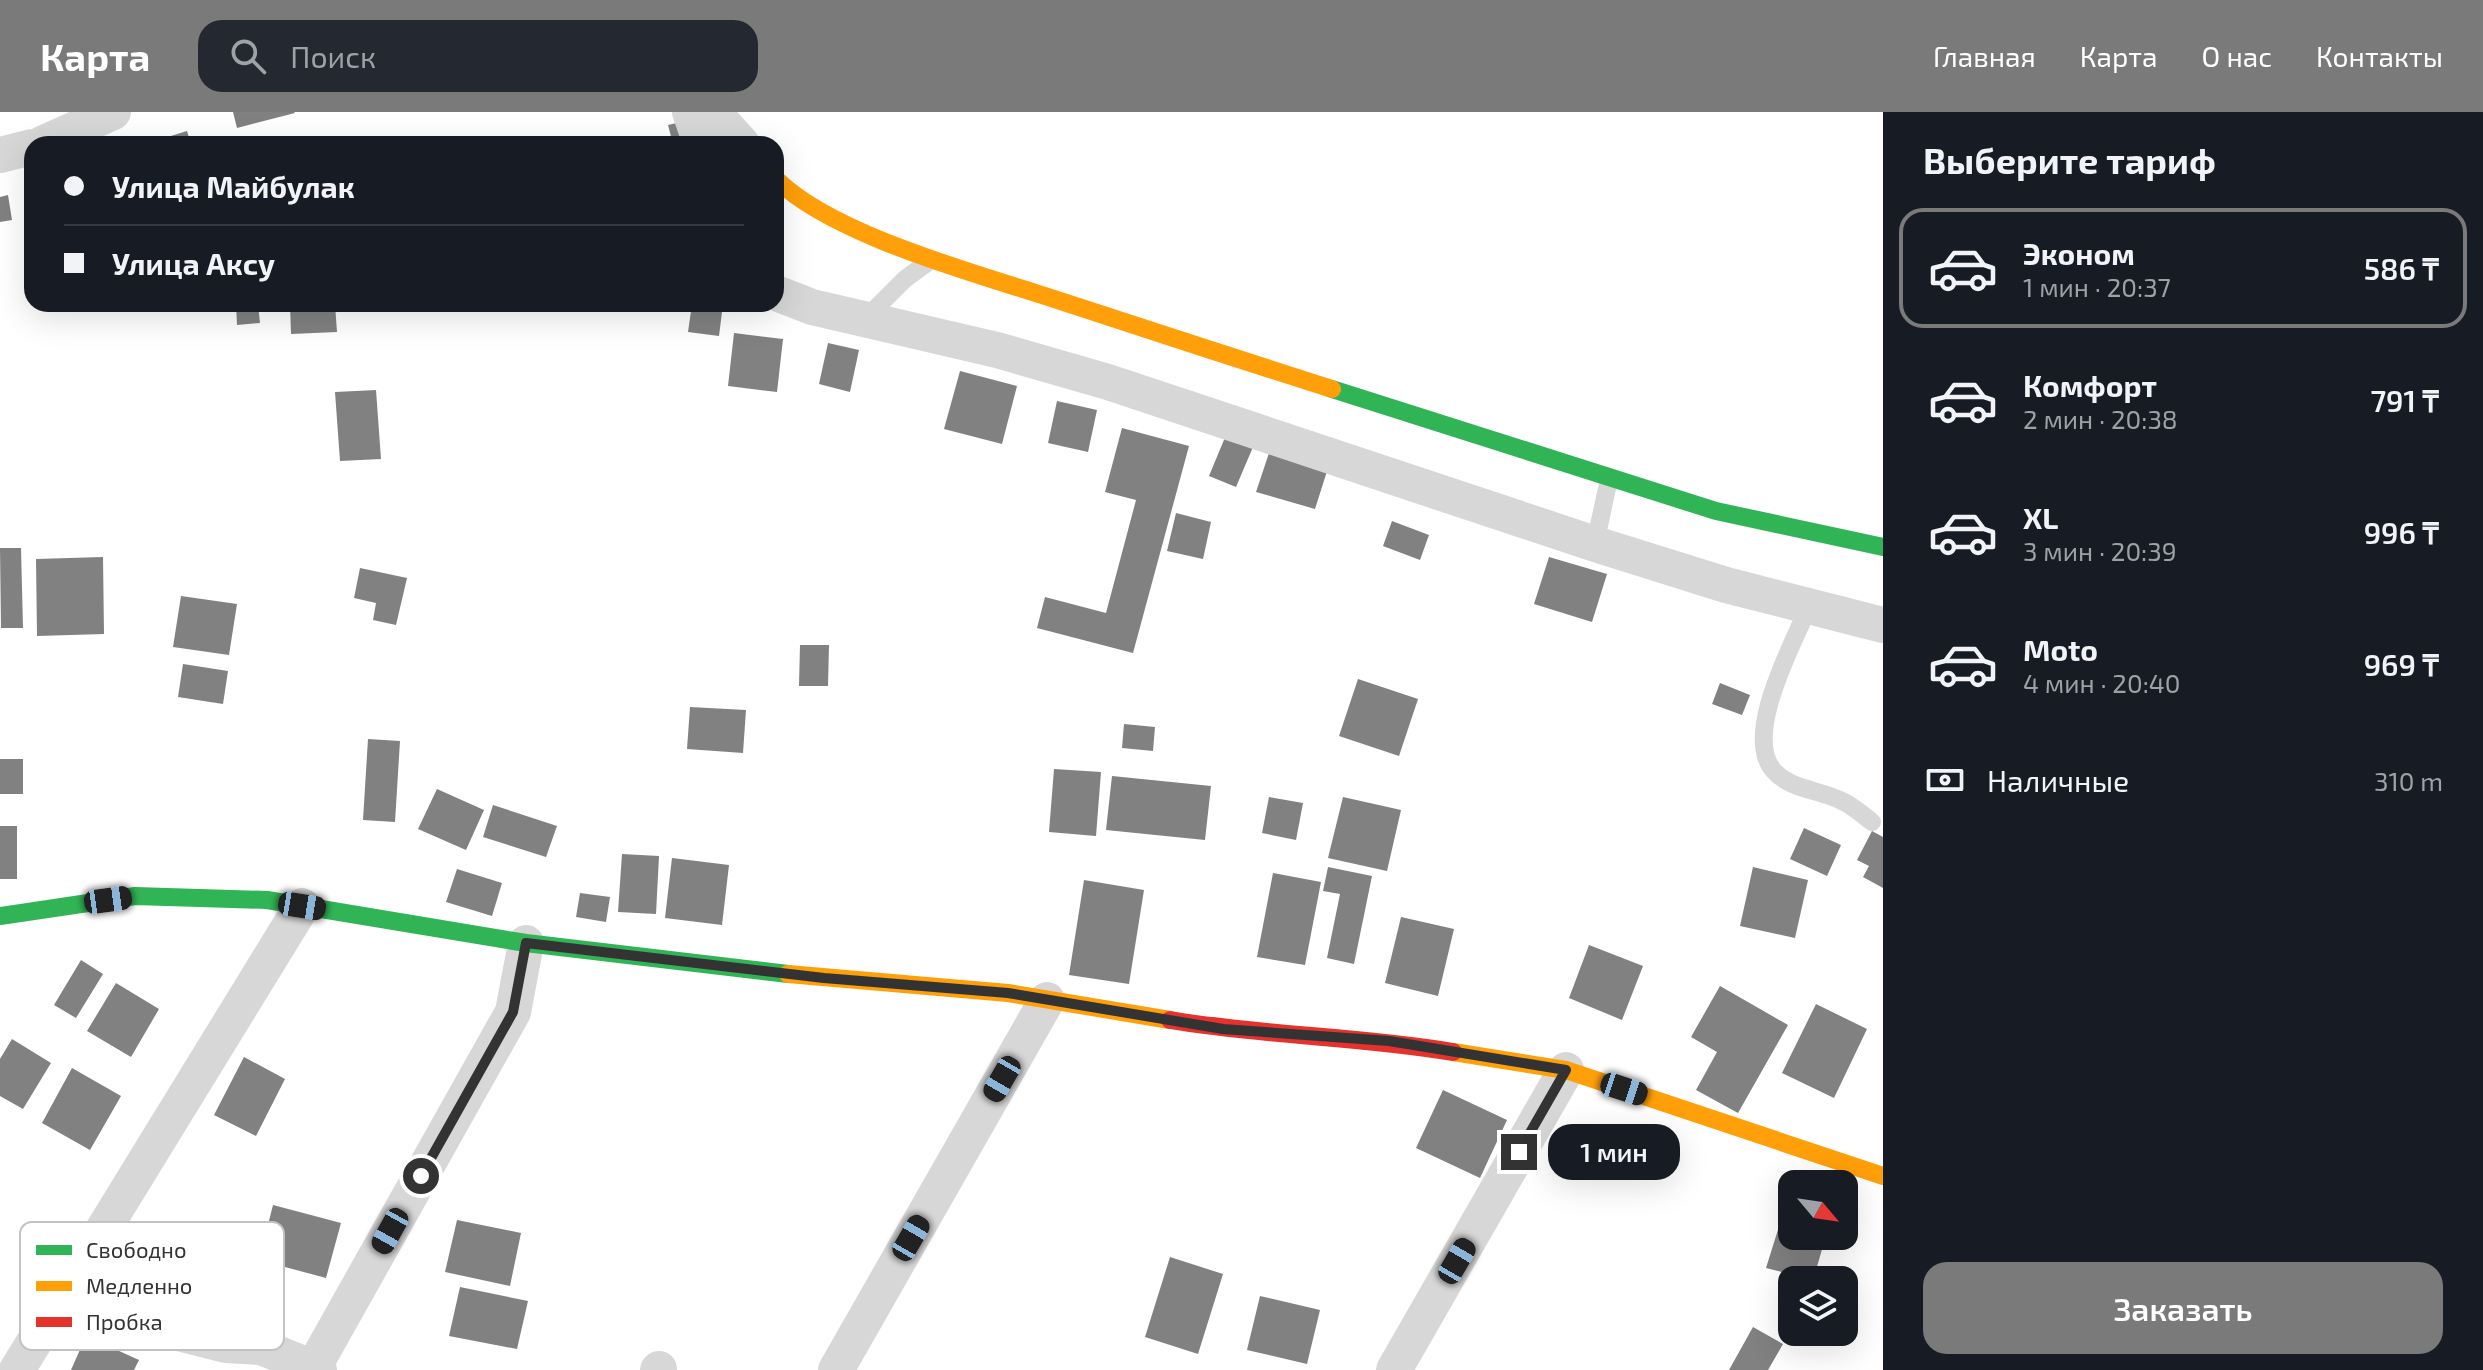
<!DOCTYPE html>
<html lang="ru">
<meta charset="utf-8">
<style>
:root{--surface:#171b24;--page:#242831;--text:#f1f3f6;--muted:#9ea1a6;--line:#363941;--accent:#7a7a7a}
body{margin:0;font-family:"Exo 2",sans-serif;background:var(--page);color:var(--text);height:100vh;display:flex;flex-direction:column;font-size:30px;white-space:nowrap}
*{box-sizing:border-box;margin:0}
p{font-size:26px;color:var(--muted)}
.icon{flex:none;width:44px;height:44px;fill:none;stroke:currentColor;stroke-width:2;stroke-linecap:round;stroke-linejoin:round}
.map{position:relative;flex:1;overflow:hidden}
.side{display:flex;flex-direction:column;background:var(--surface);width:600px}
.side>*{flex:none}
.hud{position:absolute;left:24px;top:24px;width:760px;height:176px;border-radius:24px;box-shadow:0 8px 32px #0002;display:grid;align-content:center;height:176px;padding:0 40px;background:var(--surface)}
.needle{width:52px;rotate:119deg}
.buttons{position:absolute;left:1778px;top:1058px;display:grid;gap:16px}
.buttons a{display:grid;place-items:center;width:80px;height:80px;border-radius:16px;background:var(--surface);box-shadow:0 8px 32px #0002;font-size:40px}
.end{position:absolute;width:36px;height:36px;margin:-18px;border:10px solid #333;background:#fff;box-shadow:0 0 0 4px #fff}
.from{border-radius:50%}
.bubble{position:absolute;height:56px;border-radius:24px;background:var(--surface);box-shadow:0 8px 32px #0002;font-size:26px;font-weight:600;line-height:56px;text-align:center}
.car{position:absolute;width:24px;height:48px;margin:-24px -12px;border-radius:10px;box-shadow:0 0 6px 2px #0007;background:linear-gradient(#222 24%,#8ab4d8 0 40%,#222 0 76%,#8ab4d8 0 86%,#222 0)}
.hud b{display:flex;align-items:center;gap:28px;height:76px;font-size:30px}
.hud b+b{border-top:2px solid var(--line)}
.hud i{width:20px;height:20px;background:var(--text)}
ul{padding:0;list-style:none}
li{display:flex;align-items:center;gap:24px;height:120px;margin:0 16px 12px;padding:0 24px;border:4px solid transparent;border-radius:24px}
li div{flex:1}
li b{display:block;font-size:30px}
li em{font-style:normal;font-weight:600}
li.active{border-color:var(--accent)}
li>.icon{width:72px;height:72px;stroke-width:1.5}
h2{padding:0 40px;font-size:36px;line-height:96px}
.pay{display:flex;align-items:center;gap:20px;height:88px;padding:0 40px;font-size:30px}
.pay p{margin-inline-start:auto}
.action{display:flex;gap:16px;margin-top:auto;padding:16px 40px}
.action a{flex:1;height:92px;border-radius:24px;background:var(--accent);color:#fff;font-size:32px;font-weight:600;line-height:92px;text-align:center}
header{display:flex;align-items:center;gap:48px;box-sizing:border-box;height:112px;padding:0 40px;background:var(--accent);color:#fff}
header strong{font-size:38px}
nav{display:flex;gap:44px;margin-inline-start:auto;font-size:28px}
.search{width:560px;height:72px;background:var(--page);display:flex;align-items:center;gap:20px;box-sizing:border-box;padding:0 28px;border-radius:24px;color:var(--muted);font-size:30px}
main{display:flex;flex:1;min-height:0}
.map>svg:first-child{display:block}
.building{fill:#818181}
.lines{fill:none;stroke-linecap:round;stroke-linejoin:round}
.lane{stroke:#d7d7d7;stroke-width:18}
.street{stroke:#d7d7d7;stroke-width:36}
.fast{stroke:#30b455;stroke-width:18}
.slow{stroke:#ff9f0a;stroke-width:18}
.jam{stroke:#e5322d;stroke-width:18}
.route{stroke:#333;stroke-width:10}
.key{fill:#fff;stroke:#c2c2c2;stroke-width:2}
.key-label{font-size:22px;fill:#333}
</style>
<header>
<strong>Карта</strong>
<div class="search"><svg class="icon" aria-label="search" viewBox="0 0 24 24"><circle cx="10" cy="10" r="6"/><path d="M15 15l6 6"/></svg>Поиск</div>
<nav><a>Главная</a><a>Карта</a><a>О нас</a><a>Контакты</a></nav>
</header>
<main>
<div class="map">
<svg width="1883" height="1258" viewBox="0 0 1883 1258">
<rect width="100%" height="100%" fill="#fff"/>
<path class="building" d="M233 0H294L295 1 237 16Z
M689 8 695 32H673L668 13Z
M187 19 191 32H148V31Z
M8 83 12 108 0 110V85Z
M236 192H258L260 211 237 213Z
M290 192H335L337 220 291 222Z
M692 192H723L719 224 688 220Z
M734 221 783 227 777 280 728 274Z
M828 231 859 238 850 280 819 272Z
M960 259 1017 274 1002 332 944 317Z
M376 278 381 347 340 349 335 280Z
M1057 289 1097 298 1088 340 1048 331Z
M1122 316 1189 334 1133 541 1037 516 1045 485 1106 501 1136 388 1105 380Z
M1226 323 1253 335 1236 375 1209 364Z
M1270 338 1328 356 1315 397 1256 380Z
M1176 401 1211 410 1203 447 1167 439Z
M1392 409 1429 423 1420 448 1383 434Z
M0 436H21L23 516H1Z
M103 445 104 522 37 524 36 447Z
M1549 445 1607 462 1592 510 1534 492Z
M360 456 407 466 396 513 373 508 376 491 354 486Z
M181 484 237 492 229 543 173 535Z
M800 533H829L828 574H799Z
M183 552 228 559 223 592 178 585Z
M1358 567 1418 587 1399 644 1339 624Z
M1720 571 1750 583 1742 603 1712 592Z
M690 595 746 598 743 641 687 637Z
M1124 612 1155 615 1153 639 1122 636Z
M368 627 400 629 395 710 363 708Z
M0 647H23V682H0Z
M1054 657 1101 660 1096 724 1049 720Z
M1112 664 1211 674 1205 728 1106 718Z
M437 677 484 698 466 738 418 717Z
M1269 685 1303 691 1296 728 1262 721Z
M1343 685 1401 698 1387 759 1328 746Z
M493 693 557 714 546 745 483 725Z
M0 714H17V767H0Z
M1804 716 1841 733 1827 764 1790 747Z
M1872 719 1883 725V776L1863 765 1869 754 1857 748Z
M622 742 659 744 656 802 618 800Z
M672 746 729 753 722 813 665 806Z
M1328 755 1372 764 1354 852 1327 846 1340 782 1323 779Z
M1753 755 1808 768 1795 826 1740 814Z
M457 757 502 771 492 804 446 790Z
M1273 761 1321 770 1305 853 1257 845Z
M1084 768 1144 778 1129 872 1069 863Z
M580 781 610 785 606 810 576 805Z
M1401 805 1454 817 1438 884 1385 871Z
M1589 833 1643 854 1622 908 1569 886Z
M81 848 103 862 76 906 54 893Z
M116 871 159 897 131 945 87 919Z
M1720 874 1788 913 1738 1001 1696 978 1717 940 1691 925Z
M1816 892 1867 917 1834 986 1782 961Z
M12 927 51 951 23 997 0 984V947Z
M244 945 285 967 256 1024 214 1003Z
M72 956 121 984 90 1038 42 1011Z
M1443 978 1507 1008 1480 1066 1416 1036Z
M1787 1089 1792 1090V1124H1826L1813 1168 1766 1156Z
M273 1093 341 1111 326 1166 259 1148Z
M457 1108 521 1121 510 1174 445 1160Z
M1170 1145 1223 1162 1198 1242 1145 1225Z
M460 1175 528 1189 517 1237 449 1224Z
M1260 1184 1320 1198 1307 1252 1247 1238Z
M1753 1215 1783 1232 1768 1258H1729Z
M86 1224 139 1248 134 1258H71Z"/>
<g class="lines">
<path class="lane" d="M864 208 905 167 931 148
M1595 432 1609 367
M1809 494C1793 532 1741 626 1775 660 1792 678 1821 678 1842 689 1853 694 1863 703 1872 710"/>
<path class="street" d="M690 0 701 32
M713 0 742 32
M42 32 113 0
M0 43 32 35
M776 181 812 195 997 238 1108 270 1595 432 1726 473 1883 513
M56 1190 226 1233 261 1235 319 1258
M17 1258 302 794
M312 1258 513 900 526 831
M658 1258 659 1257
M836 1258 1047 888
M1394 1258 1566 958"/>
<path class="fast" d="M1332 277 1716 399 1883 435
M0 804 135 784 267 788 526 831 788 862"/>
<path class="slow" d="M776 67C830 121 967 159 1042 183 1139 215 1235 246 1332 277
M788 862 1008 881 1170 908
M1453 940 1566 958 1883 1064"/>
<path class="jam" d="M1170 908C1264 924 1359 924 1453 940"/>
</g>
<g class="lines">
<path class="route" d="M421 1064 513 900 526 831 824 866 1008 881 1223 917 1389 929 1566 958 1519 1040"/>
</g>
<rect x="20" y="1110" width="264" height="128" rx="12" class="key"/>
<rect x="36" y="1133" width="36" height="10" fill="#30b455"/>
<rect x="36" y="1169" width="36" height="10" fill="#ff9f0a"/>
<rect x="36" y="1205" width="36" height="10" fill="#e5322d"/>
<g class="key-label">
<text x="86" y="1146">Свободно</text>
<text x="86" y="1182">Медленно</text>
<text x="86" y="1218">Пробка</text>
</g>
</svg>
<div class="buttons">
<a><svg class="needle" viewBox="-14 -14 28 28"><path d="M0-13l5 13h-10z" fill="#e53935"/><path d="M0 13l5-13h-10z" fill="#9ea1a6"/></svg></a>
<a><svg class="icon" aria-label="layers" viewBox="0 0 24 24"><path d="M12 4l9 5-9 5-9-5zM3 14l9 5 9-5"/></svg></a>
</div>
<i class="end from" style="left:421px;top:1064px"></i>
<i class="end" style="left:1519px;top:1040px"></i>
<div class="bubble" style="left:1548px;top:1012px;width:132px">1 мин</div>
<i class="car" style="left:108px;top:788px;rotate:82deg"></i>
<i class="car" style="left:302px;top:794px;rotate:99deg"></i>
<i class="car" style="left:1002px;top:967px;rotate:210deg"></i>
<i class="car" style="left:1624px;top:977px;rotate:108deg"></i>
<i class="car" style="left:390px;top:1119px;rotate:209deg"></i>
<i class="car" style="left:911px;top:1126px;rotate:30deg"></i>
<i class="car" style="left:1457px;top:1149px;rotate:30deg"></i>
<div class="hud">
<b><i class="from"></i>Улица Майбулак</b>
<b><i></i>Улица Аксу</b>
</div>
</div>
<section class="side">
<h2>Выберите тариф</h2>
<ul>
<li class="active"><svg class="icon" aria-label="car" viewBox="0 0 24 24"><path d="M5 17H2v-5l4-1 3-4h7l3 4 3 1v5h-3M9 17h6M6 11h13"/><circle cx="7" cy="17" r="2"/><circle cx="17" cy="17" r="2"/></svg><div><b>Эконом</b><p>1 мин · 20:37</p></div><em>586 ₸</em></li>
<li><svg class="icon" aria-label="car" viewBox="0 0 24 24"><path d="M5 17H2v-5l4-1 3-4h7l3 4 3 1v5h-3M9 17h6M6 11h13"/><circle cx="7" cy="17" r="2"/><circle cx="17" cy="17" r="2"/></svg><div><b>Комфорт</b><p>2 мин · 20:38</p></div><em>791 ₸</em></li>
<li><svg class="icon" aria-label="car" viewBox="0 0 24 24"><path d="M5 17H2v-5l4-1 3-4h7l3 4 3 1v5h-3M9 17h6M6 11h13"/><circle cx="7" cy="17" r="2"/><circle cx="17" cy="17" r="2"/></svg><div><b>XL</b><p>3 мин · 20:39</p></div><em>996 ₸</em></li>
<li><svg class="icon" aria-label="car" viewBox="0 0 24 24"><path d="M5 17H2v-5l4-1 3-4h7l3 4 3 1v5h-3M9 17h6M6 11h13"/><circle cx="7" cy="17" r="2"/><circle cx="17" cy="17" r="2"/></svg><div><b>Moto</b><p>4 мин · 20:40</p></div><em>969 ₸</em></li>
</ul>
<div class="pay"><svg class="icon" aria-label="cash" viewBox="0 0 24 24"><path d="M3 7h18v10H3z"/><circle cx="12" cy="12" r="2"/></svg>Наличные<p>310 m</p></div>
<div class="action"><a>Заказать</a></div>
</section>
</main>
